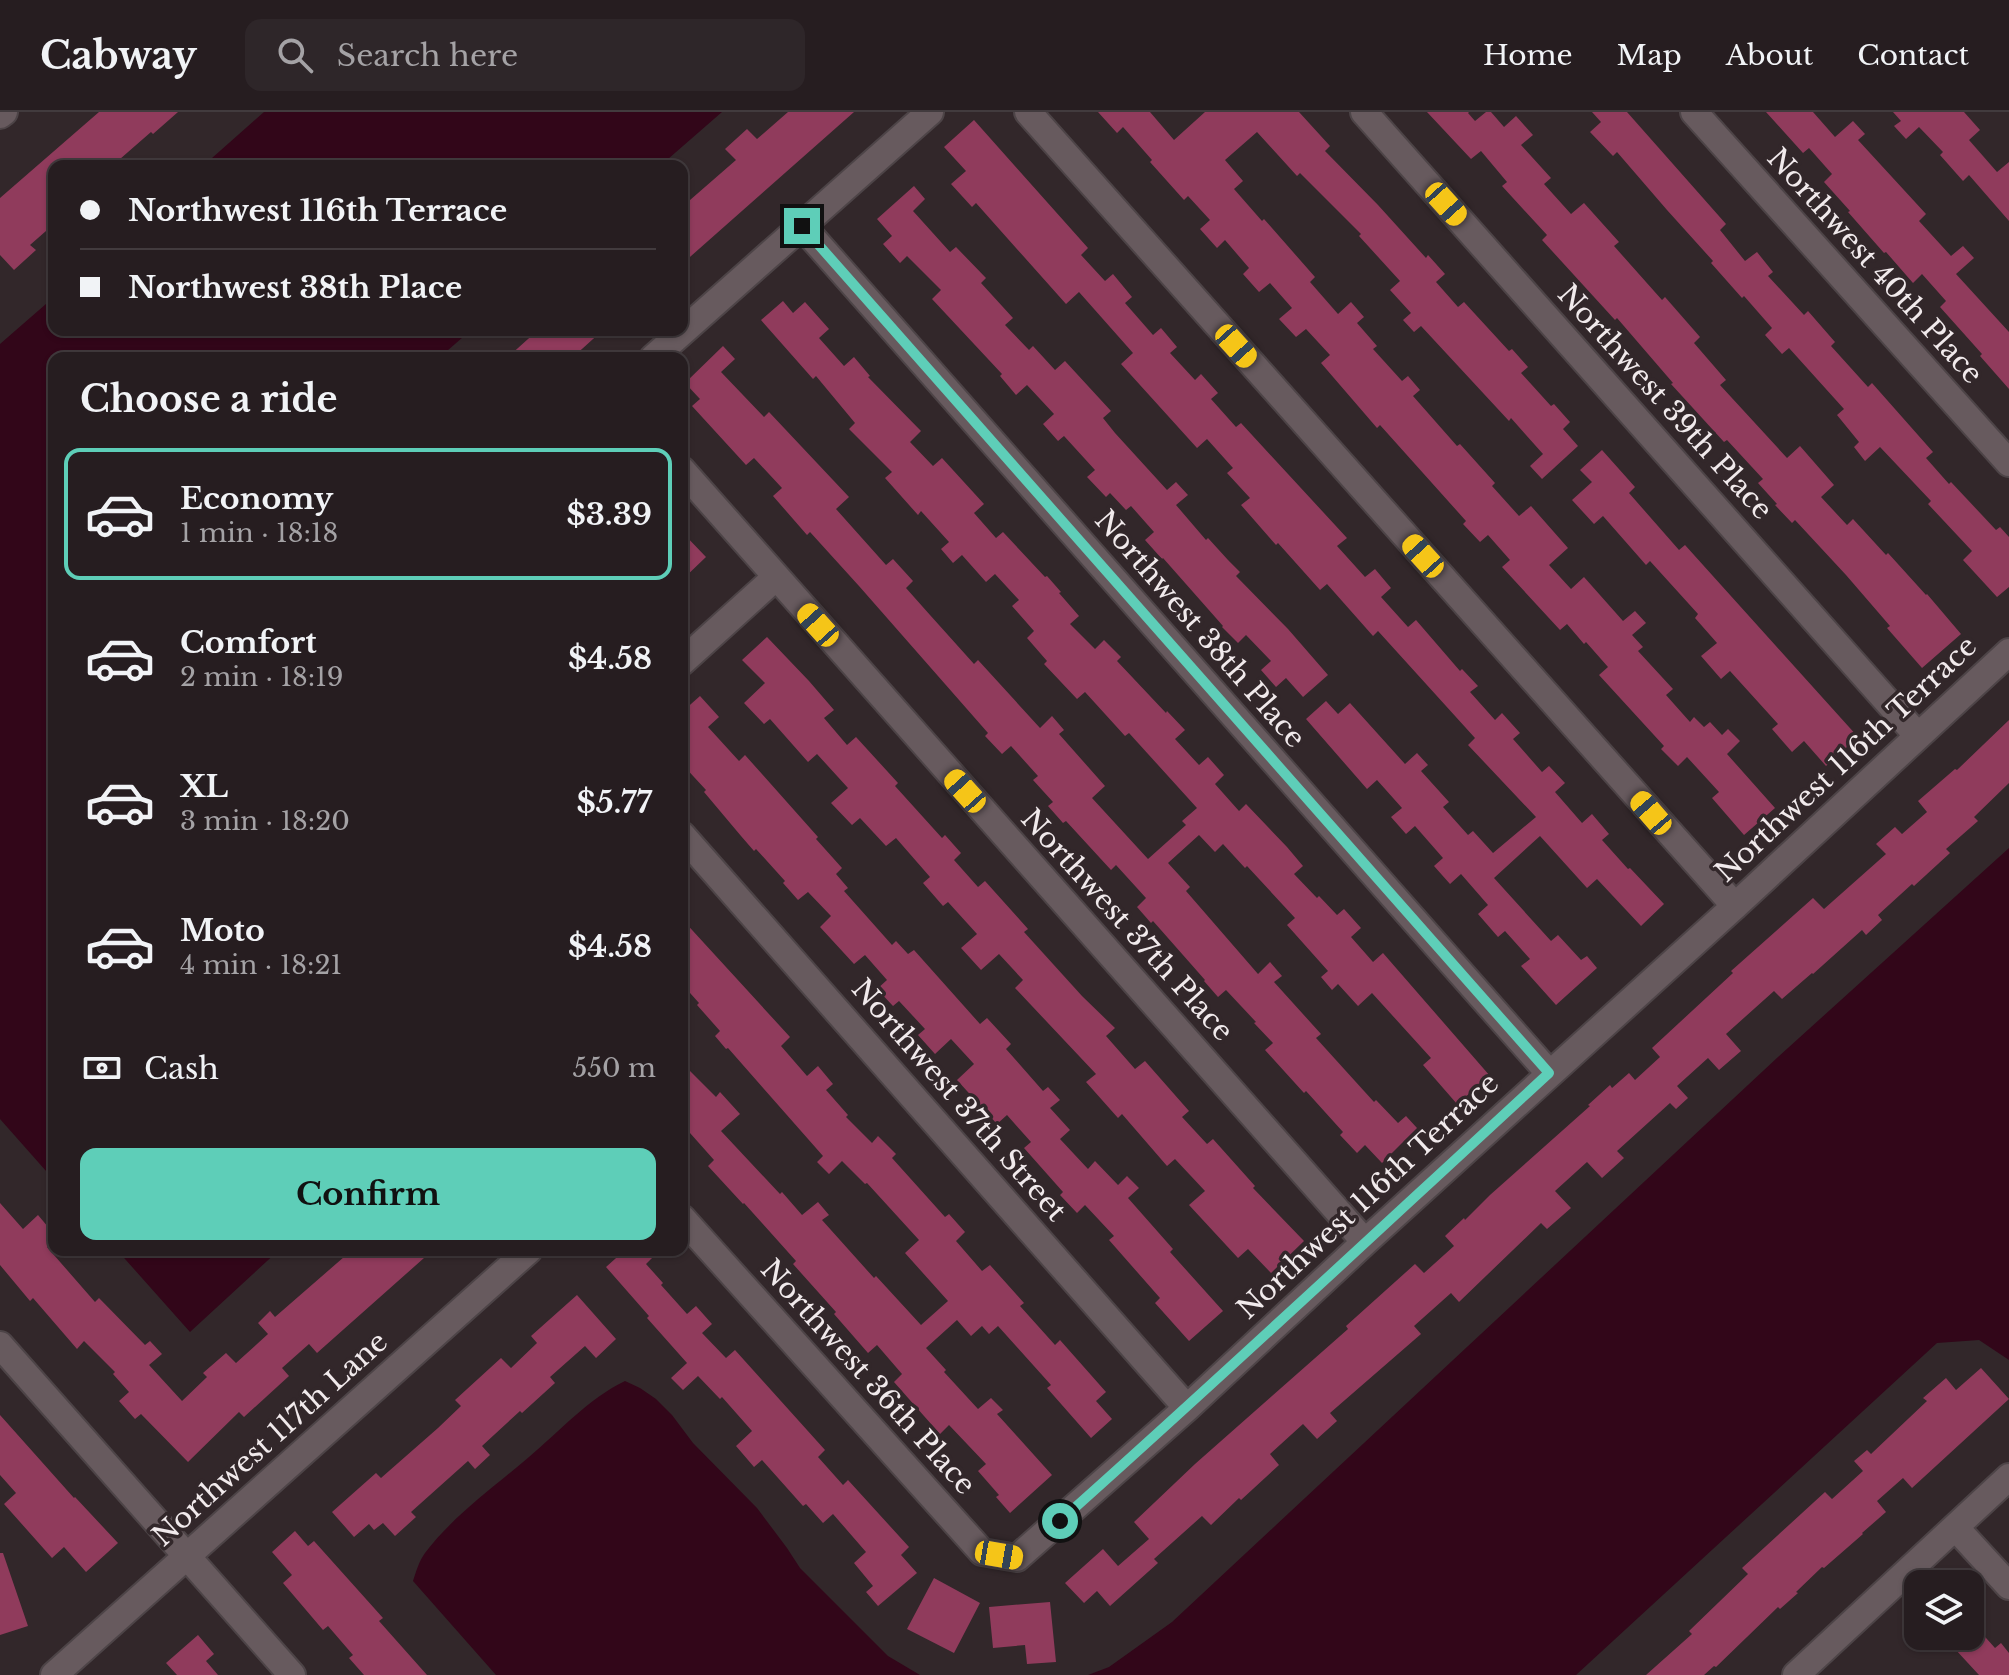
<!DOCTYPE html>
<meta charset="utf-8">
<style>
:root{--surface:#261d20;--page:#2e2629;--text:#f1f3f6;--muted:#a4a2a5;--line:#423b3e;--accent:#5eceb8}
body{margin:0;font-family:"Libre Baskerville",serif;background:var(--page);color:var(--text);height:100vh;display:flex;flex-direction:column;font-size:30px;white-space:nowrap}
*{box-sizing:border-box;margin:0}
p{font-size:26px;color:var(--muted)}
.icon{flex:none;width:44px;height:44px;fill:none;stroke:currentColor;stroke-width:2;stroke-linecap:round;stroke-linejoin:round}
.map{position:relative;flex:1;overflow:hidden}
.drawer{position:absolute;left:48px;top:240px;width:640px;height:904px;display:flex;flex-direction:column;background:var(--surface);border-radius:16px;box-shadow:0 2px 6px #0004,0 0 0 2px var(--line)}
.drawer>*{flex:none}
.top-card{position:absolute;left:48px;top:48px;width:640px;height:176px;border-radius:16px;box-shadow:0 2px 6px #0004,0 0 0 2px var(--line);display:grid;align-content:center;height:176px;padding:0 32px;background:var(--surface)}
.buttons{position:absolute;left:1904px;top:1458px;display:grid;gap:16px}
.buttons a{display:grid;place-items:center;width:80px;height:80px;border-radius:16px;background:var(--surface);box-shadow:0 2px 6px #0004,0 0 0 2px var(--line);font-size:40px}
.end{position:absolute;width:36px;height:36px;margin:-18px;border:10px solid #5eceb8;background:#111;box-shadow:0 0 0 4px #111}
.from{border-radius:50%}
.car{position:absolute;width:24px;height:48px;margin:-24px -12px;border-radius:10px;box-shadow:0 0 6px 2px #0007;background:linear-gradient(#f5c518 24%,#345 0 40%,#f5c518 0 76%,#345 0 86%,#f5c518 0)}
.top-card b{display:flex;align-items:center;gap:28px;height:76px;font-size:30px}
.top-card b+b{border-top:2px solid var(--line)}
.top-card i{width:20px;height:20px;background:var(--text)}
ul{padding:0;list-style:none}
li{display:flex;align-items:center;gap:24px;height:132px;margin:0 16px 12px;padding:0 16px;border:4px solid transparent;border-radius:16px}
li div{flex:1}
li b{display:block;font-size:30px}
li em{font-style:normal;font-weight:800}
li.on{border-color:var(--accent)}
li>.icon{width:72px;height:72px;stroke-width:1.5}
h2{padding:0 32px;font-size:36px;line-height:96px}
.pay{display:flex;align-items:center;gap:20px;height:88px;padding:0 32px;font-size:30px}
.pay p{margin-inline-start:auto}
.cta{display:flex;gap:16px;margin-top:auto;padding:16px 32px}
.cta a{flex:1;height:92px;border-radius:16px;background:var(--accent);color:#111;font-size:32px;font-weight:800;line-height:92px;text-align:center}
header{display:flex;align-items:center;gap:48px;box-sizing:border-box;height:112px;padding:0 40px;background:var(--surface);border-bottom:2px solid var(--line)}
header strong{font-size:38px}
nav{display:flex;gap:44px;margin-inline-start:auto;font-size:28px}
.search{width:560px;height:72px;background:var(--page);display:flex;align-items:center;gap:20px;box-sizing:border-box;padding:0 28px;border-radius:16px;color:var(--muted);font-size:30px}
.map>svg:first-child{display:block}
.water{fill:#320619}
.building{fill:#903b5c}
.lines{fill:none;stroke-linecap:round;stroke-linejoin:round}
.minor-casing{stroke:#4d4447;stroke-width:30}
.minor{stroke:#675a5e;stroke-width:26}
.route{stroke:#5eceb8;stroke-width:10}
.labels{text-anchor:middle;dominant-baseline:central;stroke-width:7;stroke-linejoin:round;paint-order:stroke}
.street-label{font-size:28px;fill:#f1eaec;stroke:#32272a}
</style>
<header>
<strong>Cabway</strong>
<div class="search"><svg class="icon" aria-label="search" viewBox="0 0 24 24"><circle cx="10" cy="10" r="6"/><path d="M15 15l6 6"/></svg>Search here</div>
<nav><a>Home</a><a>Map</a><a>About</a><a>Contact</a></nav>
</header>
<div class="map">
<svg width="2009" height="1563" viewBox="0 0 2009 1563">
<rect width="100%" height="100%" fill="#32272a"/>
<path class="water" d="M264 0H722L660 54H203Z
M54 185V218H471L439 246H54V1068L0 1007V232Z
M2009 736V1248L1979 1228 1937 1231 1576 1563H1088L1109 1555 1172 1510 1778 945Z
M117 1138H279L190 1220Z
M625 1269 640 1276 656 1287 672 1303 693 1331 757 1396 787 1436 800 1456 888 1544 920 1563H496L413 1469C416 1460 419 1449 425 1441 453 1404 494 1375 529 1345 560 1319 588 1287 625 1269Z"/>
<path class="building" d="M99 0H178L153 22 151 20 112 54H54V112L30 133 36 138 14 158 0 143V86Z
M788 0H854L682 152V95L736 48 725 37 747 17 757 27Z
M1098 0H1150L1174 28 1205 0H1299L1330 34 1325 39 1378 93 1426 146 1428 143 1445 162 1436 170 1458 195 1464 190 1509 239 1512 237 1528 255 1521 261 1551 294 1554 292 1570 310 1563 317 1578 334 1542 367 1530 354 1543 342 1511 306 1509 309 1421 214 1414 220 1403 208 1411 201 1390 178 1400 169 1359 124 1361 122 1300 61 1297 64 1257 20 1225 48 1243 69 1234 77 1262 109 1264 107 1315 165 1310 170 1338 202 1351 190 1364 205 1357 211 1377 234 1373 237 1402 269 1408 264 1420 278 1413 284 1457 334 1460 332 1495 371 1492 374 1519 404 1531 394 1568 436 1549 453 1571 477 1584 465 1623 509 1635 499 1646 511 1632 523 1643 535 1638 539 1673 577 1666 583 1690 610 1694 605 1704 615 1710 610 1722 623 1728 617 1740 629 1727 642 1775 696 1744 723 1712 686 1719 680 1687 645 1678 654 1661 637 1664 634 1599 563 1608 555 1586 530 1584 532 1567 512 1560 518 1502 455 1510 448 1488 423 1480 430 1463 412 1466 409 1380 313 1377 316 1321 251 1330 243 1306 217 1296 225 1279 207 1292 196 1270 171 1259 180 1243 162 1249 156 1225 128 1217 136 1200 117 1210 108 1188 84 1184 88 1150 50 1152 48 1123 15 1117 21Z
M1427 0H1469L1468 1 1475 9 1486 0H1491L1504 15 1516 4 1533 23 1521 33 1551 66 1544 72 1571 102 1584 91 1619 130 1614 134 1662 188 1665 185 1700 225 1694 231 1726 268 1720 273 1787 346 1800 334 1834 373 1821 385 1847 413 1853 407 1886 443 1888 441 1926 483 1927 482 1961 522 1922 556 1887 516 1890 514 1846 463 1795 408 1792 411 1775 393 1777 392 1758 371 1763 367 1727 328 1724 330 1671 272 1673 271 1617 206 1615 208 1542 128 1547 123 1502 74 1507 70 1481 39 1471 47Z
M1592 0H1627L1726 112 1720 118 1745 149 1757 140 1773 160 1768 164 1804 203 1808 199 1835 230 1831 234 1868 275 1872 271 1933 340 1926 346 1949 372 1951 370 1996 418 2000 415 2009 425V475L1997 485 1963 448 1972 439 1928 392 1931 389 1880 335 1865 349 1854 335 1859 330 1837 303 1844 297 1789 236 1782 242 1765 223 1772 216 1744 184 1742 186 1711 151 1713 149 1667 98 1617 40 1613 44 1590 20 1601 10Z
M1766 0H1813L1835 25 1853 9 1865 22 1858 28 1926 102 1919 109 1951 144 1963 134 1974 146 1956 162 2009 220V277L1980 244 1982 242 1940 195 1946 189 1922 162 1913 171 1886 140 1884 141 1848 100 1850 99 1824 70 1832 62 1809 36 1803 41Z
M1893 0H1964L1980 18 1969 28 1997 60 2009 50V109L1969 63 1963 69 1940 43 1943 40 1919 15 1906 27 1894 14 1901 9Z
M974 8 1088 136 1081 143 1105 169 1113 162 1132 185 1125 191 1153 223 1161 216 1177 235 1170 241 1195 268 1201 262 1218 281 1211 287 1236 315 1241 311 1347 426 1337 434 1365 465 1375 457 1391 476 1381 485 1408 515 1416 508 1460 559 1462 557 1478 574 1470 580 1495 608 1502 601 1520 621 1513 627 1542 660 1549 654 1565 671 1555 680 1582 711 1592 702 1609 722 1602 728 1628 757 1630 756 1664 792 1641 814 1597 767 1587 776 1540 724 1494 766 1551 829 1558 823 1581 848 1587 844 1597 856 1556 893 1521 854 1530 847 1505 819 1498 825 1478 802 1488 793 1461 762 1450 772 1434 754 1443 746 1415 714 1406 722 1391 705 1402 696 1377 668 1367 677 1306 607 1326 589 1338 602 1350 591 1405 652 1417 641 1428 653 1421 659 1449 690 1443 695 1468 723 1473 719 1493 741 1536 705 1468 633 1475 626 1378 519 1373 524 1327 472 1320 478 1278 431 1276 433 1241 393 1250 386 1227 361 1233 356 1207 327 1197 336 1121 252 1133 241 1079 180 1066 192 976 91 972 95 951 72 966 59 944 35Z
M914 74 925 87 913 99 950 140 956 135 986 166 981 171 1013 206 1005 213 1029 238 1033 234 1055 258 1065 249 1111 299 1103 306 1115 321 1167 378 1176 370 1188 383 1176 393 1206 428 1208 426 1228 448 1240 460 1236 464 1288 517 1328 563 1303 585 1286 566 1276 575 1261 558 1271 549 1246 523 1238 531 1222 515 1223 514 1163 446 1162 447 1145 428 1154 420 1131 394 1126 398 1110 381 1106 385 1087 365 1095 358 1064 324 1058 329 1043 312 1054 302 1027 273 1016 283 1000 264 1002 262 932 187 941 178 907 144 900 151 883 132 892 124 877 107Z
M783 189 793 201 805 190 829 217 819 226 844 254 854 245 870 264 868 265 921 319 910 330 933 354 942 346 984 392 974 401 996 426 1003 420 1045 465 1047 464 1061 480 1059 481 1079 504 1070 512 1095 537 1104 528 1121 545 1117 549 1166 601 1167 599 1185 618 1175 627 1199 653 1208 645 1224 663 1215 672 1239 699 1246 692 1287 735 1303 754 1294 762 1317 786 1319 784 1337 803 1344 797 1361 816 1351 825 1373 850 1383 841 1490 964 1457 992 1423 953 1431 946 1372 881 1358 894 1338 872 1332 878 1321 865 1328 859 1287 813 1295 806 1247 754 1245 756 1223 732 1215 740 1199 723 1168 751 1190 775 1186 779 1258 862 1270 850 1282 864 1274 870 1321 922 1316 926 1374 990 1376 988 1398 1011 1406 1004 1417 1016 1382 1051 1365 1033 1357 1041 1340 1023 1343 1020 1306 979 1304 981 1265 938 1273 931 1254 911 1256 910 1226 878 1218 885 1204 869 1205 868 1153 809 1151 811 1137 795 1146 786 1116 753 1111 758 1066 709 1063 711 1048 694 1053 690 1033 668 1038 664 1011 634 1002 642 985 624 988 621 859 474 810 420 807 423 773 384 782 376 754 346 746 353 692 294 700 287 685 271 723 234 735 247 721 260 764 305 769 300 849 385 836 397 886 453 893 447 913 469 906 476 930 503 974 552 978 548 1040 616 1052 604 1064 618 1059 622 1105 674 1092 686 1148 747 1186 713 1182 709 1197 696 1129 621 1125 624 1085 580 1077 587 1044 552 1047 549 1027 526 1034 519 1012 494 1019 488 995 462 986 470 962 443 953 451 941 437 949 430 921 399 918 403 885 366 892 360 849 317 855 311 816 264 813 267 761 208Z
M538 218H603L572 246H507Z
M1602 338 1635 375 1629 381 1679 438 1685 433 1858 625 1826 654 1804 629 1792 640 1772 617 1778 612 1730 559 1721 567 1701 544 1717 531 1695 506 1698 502 1650 449 1646 453 1603 404 1594 412 1572 388 1592 370 1580 358Z
M682 420 706 445 682 468Z
M767 525 809 569 834 598 824 606 847 633 856 625 898 671 895 674 942 726 945 723 961 741 954 748 978 775 985 769 1028 817 1024 820 1082 884 1115 916 1106 924 1135 957 1145 949 1189 999 1182 1005 1207 1032 1213 1027 1255 1074 1253 1076 1304 1129 1271 1161 1248 1137 1238 1146 1189 1093 1205 1079 1175 1047 1167 1054 1122 1002 1118 1006 1086 970 1096 962 1015 876 1023 868 999 842 981 858 961 836 977 822 948 790 943 794 923 771 930 765 896 726 886 734 860 706 852 713 831 691 848 676 817 642 808 650 770 607 764 612 744 591 765 571 742 548Z
M700 584 719 605 708 615 739 649 745 643 818 725 816 727 842 756 836 762 848 776 844 779 892 833 896 829 908 842 914 838 980 912 987 906 1011 932 1006 937 1043 979 1048 975 1060 988 1050 996 1070 1018 1060 1027 1088 1057 1095 1049 1118 1073 1127 1064 1139 1076 1128 1086 1173 1137 1170 1140 1223 1199 1189 1229 1155 1191 1160 1186 1109 1128 1114 1124 1085 1093 1077 1101 1060 1083 1063 1080 1024 1036 1031 1030 1007 1003 997 1012 957 968 974 952 951 927 935 942 918 923 925 917 899 889 893 894 877 877 887 868 865 843 854 852 820 815 831 804 808 780 798 788 783 771 785 769 756 737 754 739 741 724 704 680 706 678 682 652V600Z
M2009 608V671L1974 705 1978 709 1946 737 1950 741 1914 774 1912 772 1878 803 1882 808 1866 823 1862 818 1813 862 1812 861 1782 887 1774 879 1726 922 1741 939 1719 958 1708 946 1677 974 1688 986 1676 997 1670 991 1617 1039 1624 1046 1602 1066 1587 1050 1555 1079 1571 1096 1547 1117 1541 1111 1459 1190 1451 1181 1414 1214 1421 1222 1330 1301 1337 1309 1317 1327 1303 1312 1270 1342 1279 1353 1241 1388 1239 1386 1211 1413 1202 1404 1154 1447 1158 1451 1110 1494 1097 1479 1084 1491 1065 1471 1103 1437 1118 1454 1149 1427 1134 1410 1195 1352 1348 1217 1346 1214 1415 1152 1424 1161 1454 1134 1445 1124 1464 1106 1465 1108 1490 1083 1590 994 1588 993 1610 973 1612 976 1629 961 1635 968 1660 945 1652 936 1733 861 1731 859 1813 786 1824 797 1886 742 1876 732 1895 715 1902 722 1927 700 1918 689 1955 657 1957 658Z
M682 807 790 925 781 934 807 964 818 954 833 972 826 978 848 1003 846 1005 872 1031 878 1024 896 1042 892 1046 945 1105 949 1102 965 1120 956 1129 982 1159 990 1153 1024 1191 1020 1194 1055 1233 1060 1228 1106 1280 1096 1289 1112 1307 1091 1326 1047 1276 1051 1273 998 1214 989 1222 982 1214 971 1224 957 1208 926 1236 946 1258 944 1260 978 1297 991 1286 1003 1298 997 1302 1052 1363 1010 1401 996 1385 999 1383 978 1359 986 1352 949 1313 940 1322 924 1304 894 1270 902 1262 877 1233 868 1241 834 1202 836 1200 793 1152 796 1149 744 1091 743 1092 708 1054 714 1048 682 1012V951L716 985 720 980 740 1002 721 1019 780 1082 782 1080 802 1103 818 1090 829 1103 822 1108 874 1166 876 1164 921 1213 948 1189 905 1141 919 1128 867 1071 865 1072 842 1049 829 1062 817 1050 823 1044 728 936 726 937 715 924 720 919 697 893 699 891 682 872Z
M0 1091 23 1117 38 1103 54 1122V1129L47 1135 95 1190 99 1186 145 1233 150 1229 162 1242 149 1253 182 1289 207 1265 203 1261 226 1241 236 1251 268 1222 258 1211 270 1199 275 1205 352 1138H433L317 1241 309 1232 282 1256 289 1264 244 1305 239 1300 188 1350 141 1302 135 1307 119 1289 129 1280 113 1262 115 1260 84 1229 77 1237 33 1186 30 1189 0 1153Z
M625 1138H660L646 1152 663 1171 661 1173 687 1202 696 1194 712 1212 702 1221 726 1246 735 1238 825 1338 818 1345 843 1373 848 1368 909 1435 901 1443 917 1461 878 1494 866 1480 873 1474 854 1451 866 1440 833 1402 823 1411 806 1392 803 1394 762 1348 754 1355 736 1334 752 1319 722 1285 720 1287 698 1264 683 1278 671 1266 687 1251 647 1206 649 1204 606 1155Z
M577 1183 616 1227 596 1246 585 1234 550 1265 555 1271 522 1301 520 1299 482 1334 490 1343 475 1357 468 1349 411 1400 416 1405 395 1424 383 1411 374 1418 369 1412 354 1425 332 1400 376 1361 381 1366 438 1316 461 1294 455 1288 501 1246 511 1256 537 1231 531 1224Z
M1981 1256 2009 1287 1912 1376 1903 1366 1877 1389 1886 1400 1862 1421 1863 1422 1824 1456 1822 1455 1796 1480 1798 1481 1780 1497 1778 1495 1716 1555 1714 1554 1704 1563H1646L1692 1522 1689 1519 1748 1462 1742 1456 1825 1380 1832 1387 1863 1359 1854 1349 1867 1338 1871 1342 1927 1289 1923 1286 1946 1266 1956 1278Z
M0 1303 74 1386 75 1385 118 1431 86 1460 64 1435 52 1446 4 1392 16 1381 0 1363Z
M295 1419 308 1434 314 1429 383 1506 379 1509 427 1563H364L349 1546 353 1543 328 1514 323 1518 283 1471 292 1463 272 1440Z
M0 1441H3L28 1514 0 1523Z
M934 1466 980 1491 954 1541 907 1517Z
M1050 1490 1056 1550 1027 1552 1025 1533 993 1536 989 1495Z
M1970 1508 1995 1536 2001 1531 2009 1541V1563H1979L1943 1524H1970Z
M198 1523 214 1542 206 1549 218 1563H177L166 1551Z"/>
<g class="lines">
<defs>
<path id="minor" d="M1028 0 1735 794
M1364 0 1918 624
M1694 0 2009 351
M0 3 4 0
M802 114 1549 961
M653 246 930 0
M682 358 1365 1130
M682 550 776 465
M682 723 1187 1296
M682 1106 982 1440 1017 1446 1187 1296 1365 1130 1735 794 2009 540
M0 1233 292 1563
M1955 1415 2009 1474
M54 1563 529 1138
M1796 1563 2009 1365"/>
</defs>
<use href="#minor" class="minor-casing"/>
<use href="#minor" class="minor"/>
</g>
<g class="lines">
<path class="route" d="M802 114 1549 961C1386 1111 1225 1262 1060 1409"/>
</g>
<g class="labels">
<g class="street-label">
<text transform="translate(1875 154) rotate(48)">Northwest 40th Place</text>
<text transform="translate(1665 290) rotate(48)">Northwest 39th Place</text>
<text transform="translate(1200 517) rotate(49)">Northwest 38th Place</text>
<text transform="translate(1846 647) rotate(-43)">Northwest 116th Terrace</text>
<text transform="translate(1127 813) rotate(48)">Northwest 37th Place</text>
<text transform="translate(959 988) rotate(49)">Northwest 37th Street</text>
<text transform="translate(1368 1084) rotate(-43)">Northwest 116th Terrace</text>
<text transform="translate(868 1265) rotate(48)">Northwest 36th Place</text>
<text transform="translate(270 1327) rotate(-42)">Northwest 117th Lane</text>
</g>
</g>
</svg>
<div class="buttons">
<a><svg class="icon" aria-label="layers" viewBox="0 0 24 24"><path d="M12 4l9 5-9 5-9-5zM3 14l9 5 9-5"/></svg></a>
</div>
<i class="end from" style="left:1060px;top:1409px"></i>
<i class="end" style="left:802px;top:114px"></i>
<i class="car" style="left:1446px;top:92px;rotate:138deg"></i>
<i class="car" style="left:1236px;top:234px;rotate:138deg"></i>
<i class="car" style="left:1423px;top:444px;rotate:318deg"></i>
<i class="car" style="left:818px;top:513px;rotate:318deg"></i>
<i class="car" style="left:965px;top:679px;rotate:318deg"></i>
<i class="car" style="left:1651px;top:701px;rotate:319deg"></i>
<i class="car" style="left:999px;top:1443px;rotate:100deg"></i>
<div class="top-card">
<b><i class="from"></i>Northwest 116th Terrace</b>
<b><i></i>Northwest 38th Place</b>
</div>
<section class="drawer">
<h2>Choose a ride</h2>
<ul>
<li class="on"><svg class="icon" aria-label="car" viewBox="0 0 24 24"><path d="M5 17H2v-5l4-1 3-4h7l3 4 3 1v5h-3M9 17h6M6 11h13"/><circle cx="7" cy="17" r="2"/><circle cx="17" cy="17" r="2"/></svg><div><b>Economy</b><p>1 min · 18:18</p></div><em>$3.39</em></li>
<li><svg class="icon" aria-label="car" viewBox="0 0 24 24"><path d="M5 17H2v-5l4-1 3-4h7l3 4 3 1v5h-3M9 17h6M6 11h13"/><circle cx="7" cy="17" r="2"/><circle cx="17" cy="17" r="2"/></svg><div><b>Comfort</b><p>2 min · 18:19</p></div><em>$4.58</em></li>
<li><svg class="icon" aria-label="car" viewBox="0 0 24 24"><path d="M5 17H2v-5l4-1 3-4h7l3 4 3 1v5h-3M9 17h6M6 11h13"/><circle cx="7" cy="17" r="2"/><circle cx="17" cy="17" r="2"/></svg><div><b>XL</b><p>3 min · 18:20</p></div><em>$5.77</em></li>
<li><svg class="icon" aria-label="car" viewBox="0 0 24 24"><path d="M5 17H2v-5l4-1 3-4h7l3 4 3 1v5h-3M9 17h6M6 11h13"/><circle cx="7" cy="17" r="2"/><circle cx="17" cy="17" r="2"/></svg><div><b>Moto</b><p>4 min · 18:21</p></div><em>$4.58</em></li>
</ul>
<div class="pay"><svg class="icon" aria-label="cash" viewBox="0 0 24 24"><path d="M3 7h18v10H3z"/><circle cx="12" cy="12" r="2"/></svg>Cash<p>550 m</p></div>
<div class="cta"><a>Confirm</a></div>
</section>
</div>
